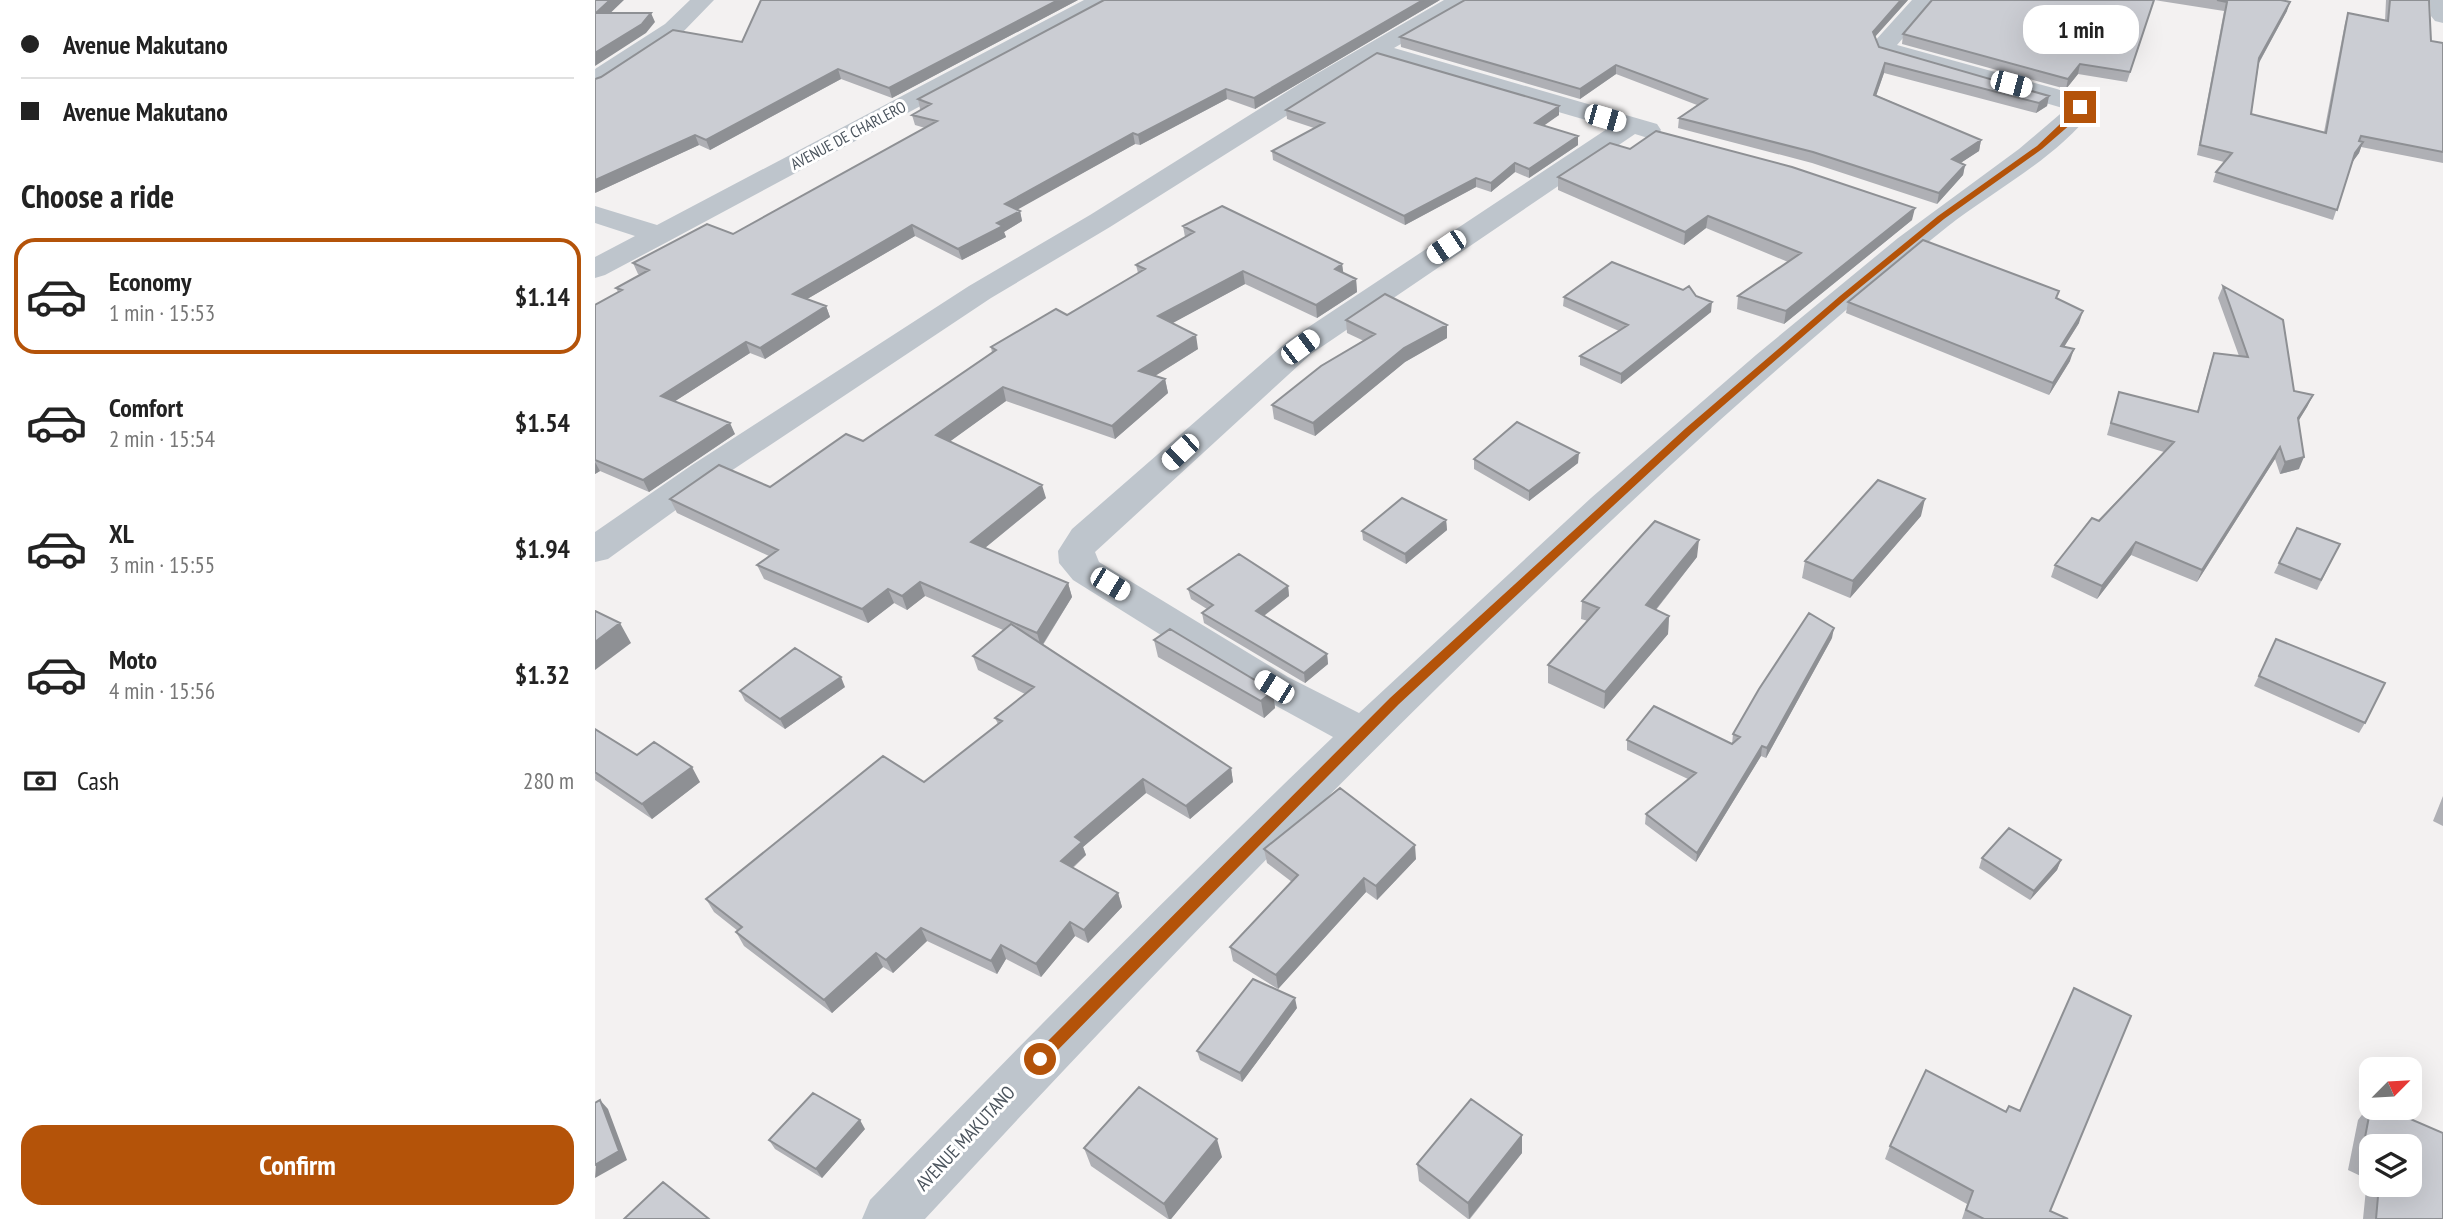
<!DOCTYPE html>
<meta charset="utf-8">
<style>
:root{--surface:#fff;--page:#f6f6f6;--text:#222;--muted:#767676;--line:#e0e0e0;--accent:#b45309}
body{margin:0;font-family:"PT Sans Narrow",sans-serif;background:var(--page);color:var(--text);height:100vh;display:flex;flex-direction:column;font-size:26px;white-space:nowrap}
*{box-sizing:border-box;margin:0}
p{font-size:23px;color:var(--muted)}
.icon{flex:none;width:38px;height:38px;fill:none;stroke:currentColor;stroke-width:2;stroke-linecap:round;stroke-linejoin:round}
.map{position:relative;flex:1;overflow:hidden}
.side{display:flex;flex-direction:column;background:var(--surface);width:595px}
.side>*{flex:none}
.hud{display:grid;align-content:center;height:154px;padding:0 21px;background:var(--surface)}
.needle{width:46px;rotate:66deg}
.controls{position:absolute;left:1764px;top:1057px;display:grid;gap:14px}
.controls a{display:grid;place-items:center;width:63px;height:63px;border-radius:14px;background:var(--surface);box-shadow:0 7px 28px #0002;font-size:35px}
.end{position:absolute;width:32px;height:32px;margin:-16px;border:9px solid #b45309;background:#fff;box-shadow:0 0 0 4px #fff}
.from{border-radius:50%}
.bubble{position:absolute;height:49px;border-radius:21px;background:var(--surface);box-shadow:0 7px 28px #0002;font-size:23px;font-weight:700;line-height:49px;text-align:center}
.car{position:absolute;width:21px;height:42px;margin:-21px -10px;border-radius:9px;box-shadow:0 0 5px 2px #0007;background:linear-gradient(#fff 24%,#345 0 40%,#fff 0 76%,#345 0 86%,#fff 0)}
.hud b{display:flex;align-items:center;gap:24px;height:66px;font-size:26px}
.hud b+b{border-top:2px solid var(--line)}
.hud i{width:18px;height:18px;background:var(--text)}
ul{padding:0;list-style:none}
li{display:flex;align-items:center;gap:21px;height:116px;margin:0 14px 10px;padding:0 7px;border:4px solid transparent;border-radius:21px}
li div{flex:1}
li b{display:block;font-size:26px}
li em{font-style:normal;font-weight:700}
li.active{border-color:var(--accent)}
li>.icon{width:63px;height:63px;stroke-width:1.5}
h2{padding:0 21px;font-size:32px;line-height:84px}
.pay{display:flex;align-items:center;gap:18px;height:77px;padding:0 21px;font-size:26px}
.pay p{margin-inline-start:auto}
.primary-button{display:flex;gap:14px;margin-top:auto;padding:14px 21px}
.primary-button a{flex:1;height:80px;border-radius:21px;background:var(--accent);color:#fff;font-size:28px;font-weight:700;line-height:80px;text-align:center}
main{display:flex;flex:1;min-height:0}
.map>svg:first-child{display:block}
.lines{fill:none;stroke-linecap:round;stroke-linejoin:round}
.minor{fill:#bec5cc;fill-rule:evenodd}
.wall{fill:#afb0b5;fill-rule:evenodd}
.shaded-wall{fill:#8e9094}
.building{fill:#cbcdd3;stroke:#8e9094;stroke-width:2}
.route{fill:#b45309}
.labels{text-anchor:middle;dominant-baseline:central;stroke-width:6;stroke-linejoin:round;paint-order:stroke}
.far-street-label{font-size:16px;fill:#4b545d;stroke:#fff}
.street-label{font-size:19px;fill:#4b545d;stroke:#fff}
</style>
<main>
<section class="side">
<div class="hud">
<b><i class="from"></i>Avenue Makutano</b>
<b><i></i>Avenue Makutano</b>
</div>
<h2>Choose a ride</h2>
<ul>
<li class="active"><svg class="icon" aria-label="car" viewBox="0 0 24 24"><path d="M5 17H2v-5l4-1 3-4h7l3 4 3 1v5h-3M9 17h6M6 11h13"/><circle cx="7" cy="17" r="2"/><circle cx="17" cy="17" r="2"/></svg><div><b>Economy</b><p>1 min · 15:53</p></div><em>$1.14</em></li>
<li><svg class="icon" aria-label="car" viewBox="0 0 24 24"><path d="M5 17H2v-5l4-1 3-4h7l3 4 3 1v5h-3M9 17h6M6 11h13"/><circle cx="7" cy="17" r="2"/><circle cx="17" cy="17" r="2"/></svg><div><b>Comfort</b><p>2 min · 15:54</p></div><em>$1.54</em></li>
<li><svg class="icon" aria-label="car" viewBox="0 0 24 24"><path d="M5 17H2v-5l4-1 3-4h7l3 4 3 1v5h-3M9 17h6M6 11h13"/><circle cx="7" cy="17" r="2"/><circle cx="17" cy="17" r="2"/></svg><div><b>XL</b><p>3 min · 15:55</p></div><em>$1.94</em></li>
<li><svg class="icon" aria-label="car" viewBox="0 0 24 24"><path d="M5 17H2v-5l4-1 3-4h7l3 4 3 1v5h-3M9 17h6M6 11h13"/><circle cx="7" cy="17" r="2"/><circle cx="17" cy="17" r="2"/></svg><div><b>Moto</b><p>4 min · 15:56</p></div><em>$1.32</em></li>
</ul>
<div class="pay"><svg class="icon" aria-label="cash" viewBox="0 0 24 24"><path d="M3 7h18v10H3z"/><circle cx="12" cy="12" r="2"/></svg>Cash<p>280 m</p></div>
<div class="primary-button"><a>Confirm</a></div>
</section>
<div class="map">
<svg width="1848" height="1219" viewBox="0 0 1848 1219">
<rect width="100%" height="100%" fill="#f3f1f1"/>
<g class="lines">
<path class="minor" d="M95 0H119L86 34 9 85 0 87V69L70 24Z
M489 0H517L514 5 74 241 10 275 0 278V257L40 236 0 223V206L62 225Z
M849 0H876L873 5 799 48 1062 124 1066 130 1062 136 1053 138 1040 134 716 354 500 552 504 562 693 677 764 713 996 498 1161 355 1303 238 1424 149 1471 109 1283 54 1278 43 1317 0H1341L1302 45 1462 89 1492 100 1497 111C1462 158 1398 191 1352 227 1274 289 1198 355 1124 421 846 674 585 943 330 1219H267L275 1200C427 1043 580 888 738 737L665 697 478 580 464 563 463 551 477 529 694 340 1015 127 782 59 515 227 396 298 121 481 13 559 0 562V532L97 465 374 286 495 215 709 81Z
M1835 0H1848V23L1840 21 1836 16Z"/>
</g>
<path class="wall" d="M166 0H483L297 98 246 79 115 150 104 145 0 193 147 42Z
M845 0 660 109 632 99 545 145 540 144 422 209 425 211 427 221 409 232 411 237 367 260 320 236 212 299 231 306 235 317 170 359 155 353 80 401 140 434 54 492 5 471 0 474V305L23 292 21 288 45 275 43 274 38 263 138 234 330 128 320 125 317 115 327 110 325 109 323 99Z
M1313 0 1280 37 1284 47 1454 96 1452 106 1441 113 1289 73 1281 95 1386 140 1384 151 1365 163 1370 165 1368 175 1342 204 1217 163 1083 128 1084 118 1102 105 1021 74 985 99 806 47 805 37Z
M1337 0H1686L1692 11 1664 63 1656 114 1729 132 1750 23 1753 13 1790 21 1791 0H1834L1836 41 1848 43V163L1766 147 1764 153 1758 161 1738 220 1618 182 1621 172 1629 162 1602 155 1629 11 1559 0 1532 82 1483 74 1471 89 1307 44 1308 34Z
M964 106V115L948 125 983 145 934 178 920 172 896 192 881 187 810 225 678 160 677 151 719 128 692 119 691 110Z
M1035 149 1317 220 1189 324 1142 309 1143 296 1193 262 1111 228 1089 245 963 190V177Z
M588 226 747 264 748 273 761 279 762 292 722 318 650 284 577 323 603 349 560 376 570 379 573 393 520 439 411 401 355 441 451 498 390 548 473 583 477 597 448 645 636 768 638 782 595 819 551 793 488 847 491 855 478 868 523 893 527 907 493 943 480 936 446 977 411 959 402 974 332 941 298 973 288 967 237 1013 149 946 141 932 143 931 119 912 111 899 329 782 403 724 400 718 430 694 383 670 378 656 408 630 330 596 312 610 299 603 273 623 169 579 162 565 174 556 82 513 75 499 175 487 268 441 397 353 396 347 472 315 543 273 541 265 590 237Z
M1628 286 1699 391 1718 395 1712 407 1703 421 1704 469 1685 474 1680 459 1602 582 1536 555 1502 599 1456 577 1460 565 1569 452 1512 435 1524 392 1602 412 1615 365 1619 353 1644 356 1623 298Z
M1101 296 1116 312 1026 384 985 365V356L1024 331 968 306 969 297Z
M1462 298 1484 323 1469 347 1475 361 1454 395 1251 313 1253 302Z
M751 320 852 325V338L810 362 720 436 679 419 677 405 769 341 752 333Z
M879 459 983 463 934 501 879 469Z
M1326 516 1255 598 1207 578 1210 561Z
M851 520 852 530 811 564 768 540 767 531Z
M1745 544 1722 590 1679 573 1684 563Z
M1102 557 1061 610 1074 616 1073 634 1009 709 953 683V665L993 621 986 619 987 601Z
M693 586 694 596 669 616 732 654 733 664 710 683 609 623 607 613 612 609 596 599 593 589Z
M1237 638 1171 758 1166 756 1101 862 1050 824 1051 814 1093 779 1032 750V740L1137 744 1138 734Z
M1681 639 1770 723 1764 733 1659 686Z
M559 640 678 691 680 708 669 718 563 657Z
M250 687 190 729 150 701 145 691Z
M0 729 42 755 105 782 57 819 0 780Z
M1848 796V826L1838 821Z
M669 849 821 859 782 900 771 892 683 989 638 961 635 947 697 882 672 863Z
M1387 858 1466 860 1462 870 1435 900 1384 868Z
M702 1008 647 1082 605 1060 602 1051Z
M1776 1103V1108L1848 1219H1768L1772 1179 1753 1170 1763 1120ZM1776 1146 1815 1185H1776Z
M270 1129 227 1178 180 1149 174 1140Z
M1295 1146 1455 1211 1473 1219H1367L1372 1204 1290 1159Z
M489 1148 627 1157 576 1219H573L496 1166Z
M927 1153 875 1219H873L824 1181 822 1164Z"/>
<path class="shaded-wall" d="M15 0H29L5 23 1 13Z
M463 0H483L297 98 294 88Z
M828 0H845L660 109 659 98Z
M1306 0H1313L1276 41 1278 32Z
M1695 2 1692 11 1661 68 1664 58Z
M56 13 60 22 51 33 0 66V53Z
M1290 63 1289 73 1278 105 1279 95Z
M1485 64 1483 74 1471 89 1473 79Z
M1021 65V74L985 99V89Z
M243 69 246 79 115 150 111 140Z
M631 89 632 99 545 145 543 135Z
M1454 96 1452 106 1441 113 1444 103Z
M964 106V115L940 132V123Z
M538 133 540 144 413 215 410 204Z
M100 135 104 145 0 193V180Z
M983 136V145L934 178V169Z
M1386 140 1384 151 1355 170 1357 159Z
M1768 142 1764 153 1756 164 1760 153Z
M920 163V172L896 192V183Z
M1370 165 1368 175 1342 204 1344 193Z
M881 178V187L810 225 809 216Z
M1320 208 1317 220 1189 324 1191 311Z
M425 211 427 221 409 232 411 237 367 260 363 249 402 223Z
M1113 216 1111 228 1089 245 1090 232Z
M317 225 320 236 202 305 198 294Z
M747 264 749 277 740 269Z
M648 271 650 284 565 330 563 316Z
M761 279 762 292 722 318 721 305Z
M1117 302 1116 312 1026 384V374Z
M231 306 235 317 170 359 165 348Z
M1488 311 1484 323 1462 358 1466 346Z
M852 325V338L810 362 720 436 718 423 809 348Z
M601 335 603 349 547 384 544 371Z
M151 342 155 353 71 407 66 396Z
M1479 349 1475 361 1454 395 1458 383Z
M570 379 573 393 520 439 517 426Z
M408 387 411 401 346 448 341 435Z
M1718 395 1712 407 1698 430 1703 418Z
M135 423 140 434 54 492 48 480Z
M1685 447 1680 459 1602 582 1607 570Z
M984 453 983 463 934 501V491Z
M1709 457 1704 469 1685 474 1690 462Z
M0 462 5 471 0 474Z
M447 485 451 498 380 556 376 542Z
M1330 499 1326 516 1255 598 1258 581Z
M851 520 852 530 811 564 810 554Z
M1104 540 1102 557 1050 623 1051 605Z
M1541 542 1536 555 1502 599 1507 586Z
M325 582 330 596 312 610 307 596Z
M473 583 477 597 446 647 442 633Z
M693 586 694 596 662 621 661 611Z
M293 589 299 603 273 623 267 609Z
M1074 616 1073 634 1009 709 1010 692Z
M25 623 36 643 0 670V642Z
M1239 628 1237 638 1171 758 1172 748Z
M732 654 733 664 710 683 709 673Z
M246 677 250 687 190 729 185 719Z
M678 691 680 708 669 718 666 701Z
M1167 746 1166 756 1101 862 1102 853Z
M97 767 105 782 57 819 47 804Z
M636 768 638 782 595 819 591 806Z
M548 779 551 793 488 847 491 855 470 874 466 861 480 837Z
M820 845 821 859 782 900 781 886Z
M1466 860 1462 870 1435 900 1439 891Z
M769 878 771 892 683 989 681 975Z
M523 893 527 907 493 943 489 930Z
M475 922 480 936 446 977 441 964Z
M326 928 332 941 298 973 291 960Z
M406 945 411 959 402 974 396 961Z
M281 953 288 967 237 1013 229 1000Z
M700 998 702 1008 647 1082 645 1073Z
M5 1100 13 1109 32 1160 0 1178Z
M265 1120 270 1129 227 1178 221 1169Z
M927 1135V1153L874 1219 873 1203Z
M622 1139 627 1157 576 1219H574L569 1204Z"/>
<path class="building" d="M0 0H15L1 13H56L47 24 0 53Z
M166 0H463L294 88 243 69 111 140 100 135 0 180V79L6 77 78 30 147 42Z
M509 0H828L659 98 631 89 543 135 538 133 410 204 425 211 402 223 408 226 363 249 317 225 198 294 231 306 165 348 151 342 66 396 135 423 48 480 0 460V305L27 290 21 288 54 270 38 263 112 224 138 234 342 121 317 115 336 104 323 99Z
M870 0H1306L1278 32 1284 47 1454 96 1444 103 1290 63 1279 95 1386 140 1357 159 1370 165 1344 193 1218 152 1084 118 1112 99 1021 65 985 89 805 37Z
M1337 0H1559L1535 72 1485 64 1473 79 1308 34Z
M1622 0H1686L1695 2 1664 58 1656 114 1731 133 1753 13 1793 21 1795 0H1834L1836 41 1848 43V152L1766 136 1764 141 1768 142 1760 153 1742 210 1621 172 1637 153 1605 145 1632 2Z
M782 53 964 106 940 123 983 136 934 169 920 163 896 183 881 178 809 216 677 151 729 123 691 110Z
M1061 131 1197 167 1320 208 1191 311 1143 296 1206 253 1113 216 1090 232 963 177 1015 143 1035 149Z
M627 206 747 264 740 269 761 279 721 305 648 271 563 316 601 335 544 371 570 379 517 426 408 387 341 435 447 485 376 542 473 583 442 633 325 582 307 596 293 589 267 609 162 565 183 550 75 499 124 465 175 487 251 434 268 441 401 350 396 347 461 309 472 315 550 269 541 265 599 232 588 226Z
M1328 240 1464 291 1461 298 1488 311 1466 346 1479 349 1458 383 1253 302Z
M1017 262 1088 290 1094 286 1101 296 1117 302 1026 374 985 356 1033 325 969 297Z
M1628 286 1688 320 1699 391 1718 395 1703 418 1709 457 1690 462 1685 447 1607 570 1541 542 1507 586 1460 565 1497 518 1504 521 1579 442 1516 423 1524 392 1603 412 1619 353 1653 357Z
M790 294 852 325 809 348 718 423 677 405 726 366 780 334 751 320Z
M922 422 984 453 934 491 879 459Z
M1283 480 1330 499 1258 581 1210 561Z
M807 498 851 520 810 554 767 531Z
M1060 521 1104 540 1051 605 1074 616 1010 692 953 665 1004 608 987 601Z
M1702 528 1745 544 1726 580 1684 563Z
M644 554 693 586 661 611 732 654 709 673 607 613 618 605 593 589Z
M0 611 25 623 0 642Z
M1214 613 1239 628 1172 748 1167 746 1102 853 1051 814 1101 773 1032 740 1059 706 1137 744 1145 737 1138 734 1164 689Z
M416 624 636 768 591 806 548 779 480 837 487 842 466 861 523 893 489 930 475 922 441 964 406 945 396 961 326 928 291 960 281 953 229 1000 141 932 147 927 111 899 288 756 329 782 407 721 400 718 439 687 378 656Z
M575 629 678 691 666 701 559 640Z
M1681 639 1790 683 1770 723 1664 676Z
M200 648 246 677 185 719 145 691Z
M0 729 42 755 59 742 97 767 47 804 0 772Z
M745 788 820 845 781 886 769 878 681 975 635 947 703 875 669 849Z
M1414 828 1466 860 1439 891 1387 858Z
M658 979 700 998 645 1073 602 1051Z
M1479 988 1536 1016 1455 1211 1473 1219H1389L1371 1210 1378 1191 1295 1146 1331 1070 1411 1112 1414 1106 1425 1111Z
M544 1087 622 1139 569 1204 489 1148Z
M218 1093 265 1120 221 1169 174 1140Z
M876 1099 927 1135 873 1203 822 1164Z
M5 1100 24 1151 0 1165V1103Z
M1776 1106V1108H1790L1848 1133V1219H1781L1784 1185H1815V1146H1776V1157L1767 1153Z
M68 1182 114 1219H29Z"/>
<path class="route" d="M1485 105 1489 107 1484 117 1447 149 1349 219 1251 299 1098 432 804 704 450 1063H440L437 1059 440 1054 795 698 1091 428 1245 296 1343 216 1442 146Z"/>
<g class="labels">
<g class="far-street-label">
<text transform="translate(253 135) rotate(-28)">AVENUE DE CHARLERO</text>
</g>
<g class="street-label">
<text transform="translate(370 1138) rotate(-47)">AVENUE MAKUTANO</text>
</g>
</g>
</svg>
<div class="controls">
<a><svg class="needle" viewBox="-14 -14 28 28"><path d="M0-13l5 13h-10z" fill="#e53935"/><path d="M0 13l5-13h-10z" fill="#767676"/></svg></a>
<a><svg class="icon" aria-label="layers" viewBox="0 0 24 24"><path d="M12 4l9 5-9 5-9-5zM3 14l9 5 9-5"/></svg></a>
</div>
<i class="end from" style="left:445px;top:1059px"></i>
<i class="end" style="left:1485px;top:107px"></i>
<div class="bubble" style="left:1428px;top:5px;width:116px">1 min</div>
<i class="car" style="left:1416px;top:84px;rotate:105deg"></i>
<i class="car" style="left:1010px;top:118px;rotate:106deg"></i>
<i class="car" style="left:851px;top:247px;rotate:236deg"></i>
<i class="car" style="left:705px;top:347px;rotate:53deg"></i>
<i class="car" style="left:585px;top:452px;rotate:227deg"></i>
<i class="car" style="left:515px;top:584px;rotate:121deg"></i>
<i class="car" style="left:679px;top:687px;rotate:302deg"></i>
</div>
</main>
